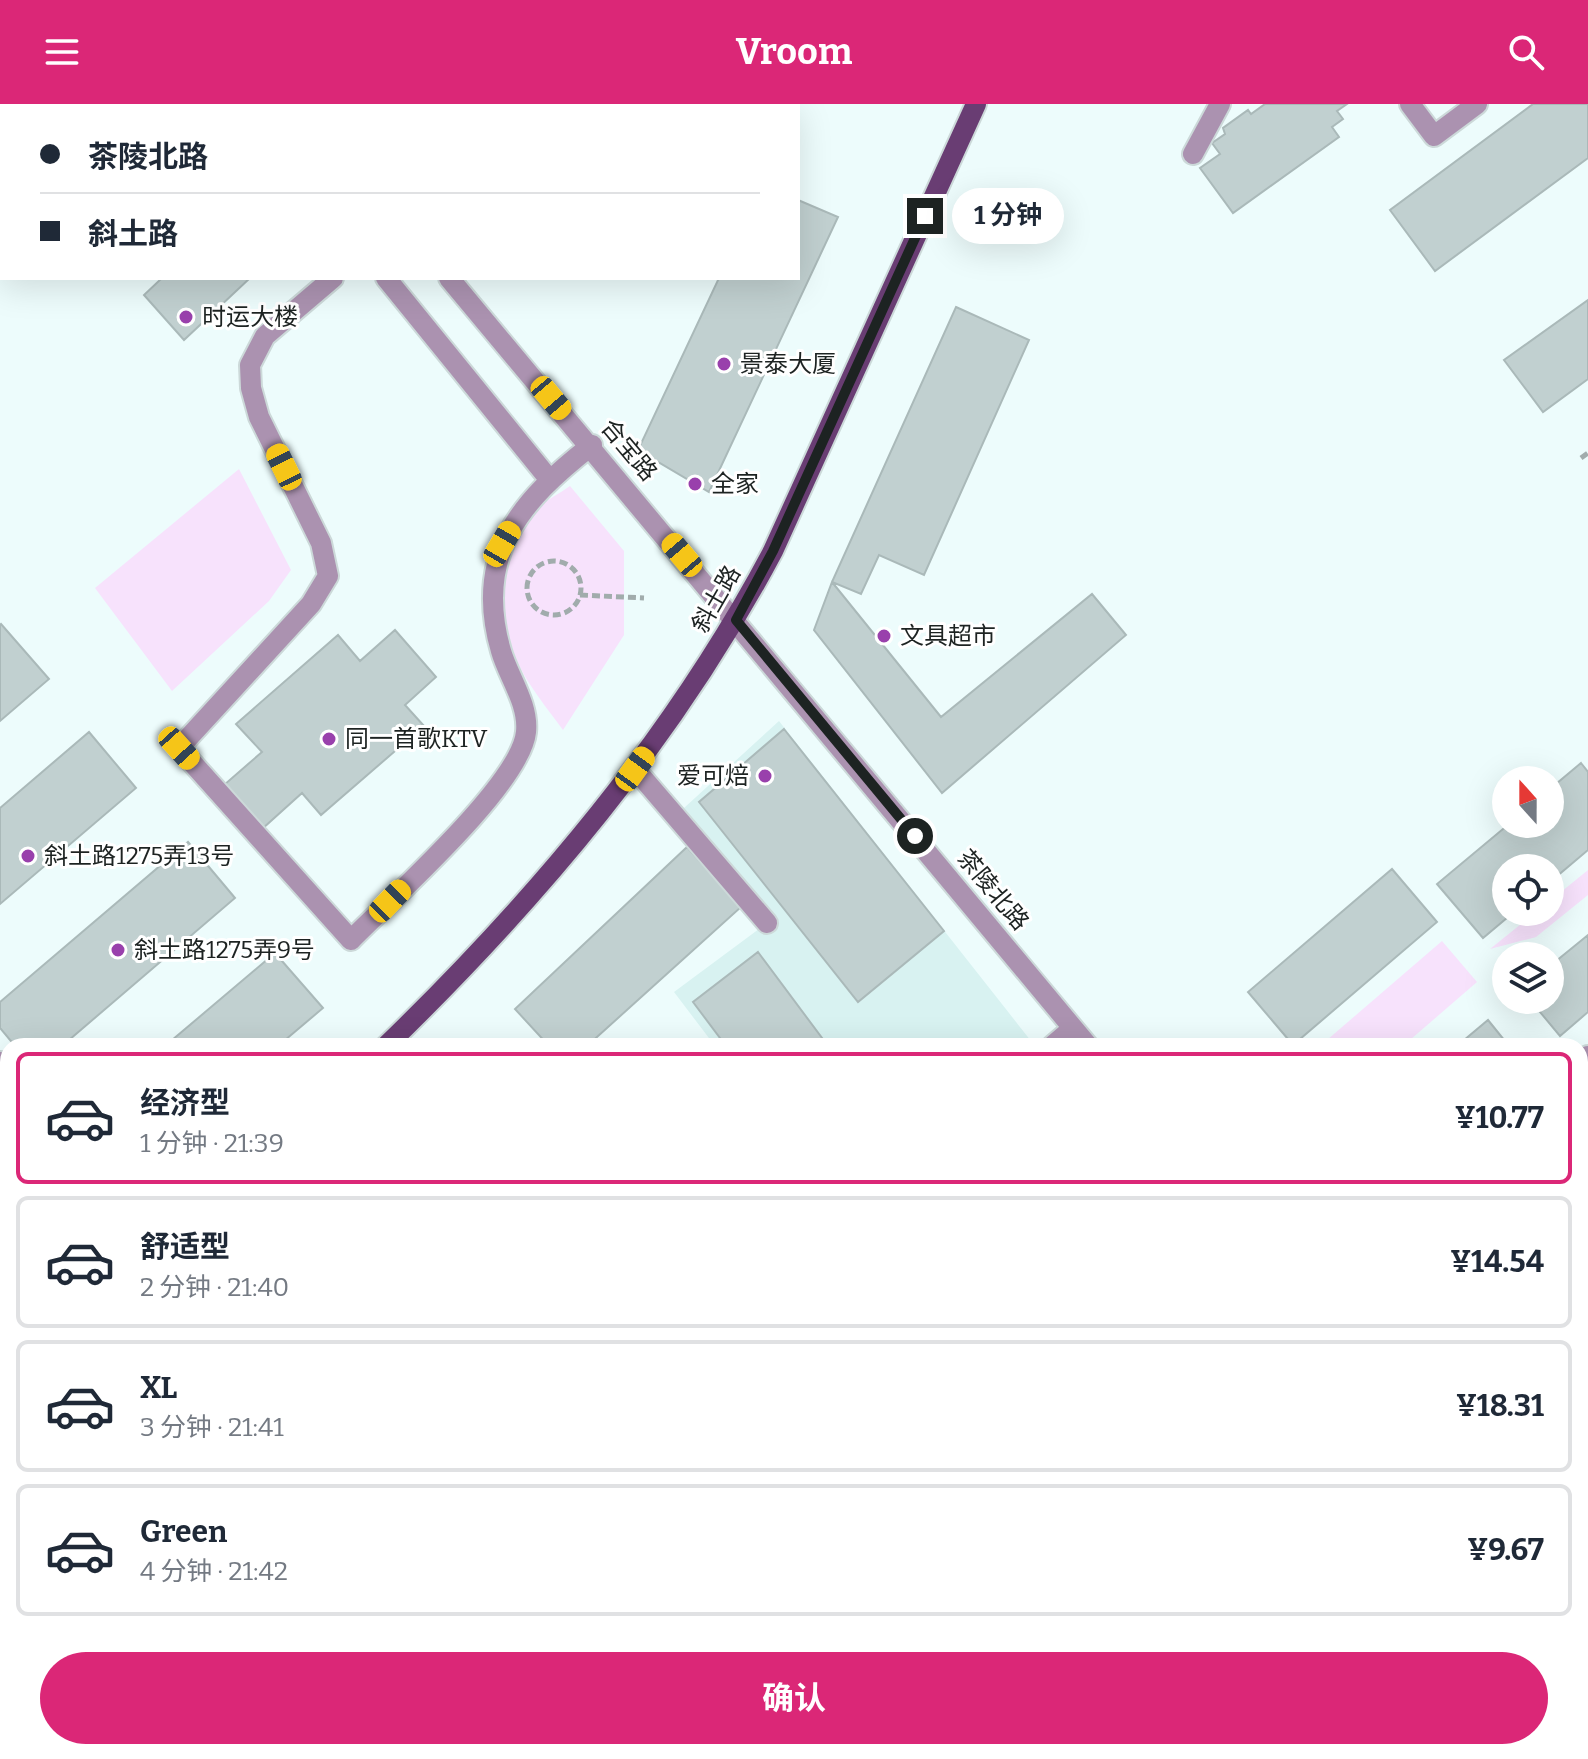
<!DOCTYPE html>
<html lang="zh">
<meta charset="utf-8">
<style>
:root{--surface:#fff;--page:#f6f6f7;--text:#1f2937;--muted:#747a83;--line:#e0e1e3;--accent:#db2777}
body{margin:0;font-family:Bitter,"Noto Sans SC",serif;background:var(--page);color:var(--text);height:100vh;display:flex;flex-direction:column;font-size:30px;white-space:nowrap}
*{box-sizing:border-box;margin:0}
p{font-size:26px;color:var(--muted)}
.icon{flex:none;width:44px;height:44px;fill:none;stroke:currentColor;stroke-width:2;stroke-linecap:round;stroke-linejoin:round}
.map{position:relative;flex:1;overflow:hidden}
.details{position:absolute;left:0px;top:934px;width:1588px;height:722px;display:flex;flex-direction:column;background:var(--surface);border-radius:24px 24px 0 0;box-shadow:0 8px 32px #0002}
.details>*{flex:none}
.hud{position:absolute;left:0px;top:0px;width:800px;height:176px;box-shadow:0 8px 32px #0002;display:grid;align-content:center;height:176px;padding:0 40px;background:var(--surface)}
.needle{width:52px;rotate:339deg}
.tools{position:absolute;left:1492px;top:662px;display:grid;gap:16px}
.tools a{display:grid;place-items:center;width:72px;height:72px;border-radius:50%;background:var(--surface);box-shadow:0 8px 32px #0002;font-size:40px}
.end{position:absolute;width:36px;height:36px;margin:-18px;border:10px solid #1d2322;background:#fff;box-shadow:0 0 0 4px #fff}
.from{border-radius:50%}
.bubble{position:absolute;height:56px;border-radius:28px;background:var(--surface);box-shadow:0 8px 32px #0002;font-size:26px;font-weight:700;line-height:56px;text-align:center}
.car{position:absolute;width:24px;height:48px;margin:-24px -12px;border-radius:10px;box-shadow:0 0 6px 2px #0007;background:linear-gradient(#f5c518 24%,#345 0 40%,#f5c518 0 76%,#345 0 86%,#f5c518 0)}
.hud b{display:flex;align-items:center;gap:28px;height:76px;font-size:30px}
.hud b+b{border-top:2px solid var(--line)}
.hud i{width:20px;height:20px;background:var(--text)}
ul{padding:14px 0 0;list-style:none}
li{display:flex;align-items:center;gap:24px;height:132px;margin:0 16px 12px;padding:0 24px;border:4px solid var(--line);border-radius:12px}
li div{flex:1}
li b{display:block;font-size:30px}
li em{font-style:normal;font-weight:700}
li.active{border-color:var(--accent)}
li>.icon{width:72px;height:72px;stroke-width:1.5}
.button{display:flex;gap:16px;margin-top:auto;padding:16px 40px}
.button a{flex:1;height:92px;border-radius:48px;background:var(--accent);color:#fff;font-size:32px;font-weight:700;line-height:92px;text-align:center}
header{display:flex;justify-content:space-between;align-items:center;height:104px;padding:0 40px;background:var(--accent);color:#fff;font-size:36px;font-weight:700}
.map>svg:first-child{display:block}
.built{fill:#d8f2f1}
.green{fill:#f7e2fc}
.building{fill:#c1d0d0;stroke:#aab9b9;stroke-width:2}
.lines{fill:none;stroke-linecap:round;stroke-linejoin:round}
.minor-casing{stroke:#ccd9d9;stroke-width:24}
.major-casing{stroke:#ccd9d9;stroke-width:24}
.path{stroke:#a1acac;stroke-width:5;stroke-dasharray:8 4;stroke-linecap:butt}
.minor{stroke:#ab92b0;stroke-width:20}
.major{stroke:#693d73;stroke-width:20}
.route{stroke:#1d2322;stroke-width:10}
.poi-dot{fill:#9940ac;stroke:#fff;stroke-width:3}
.labels{text-anchor:middle;dominant-baseline:central;stroke-width:6;stroke-linejoin:round;paint-order:stroke}
.poi-label{font-size:24px;fill:#1d2322;stroke:#fff;text-anchor:start}
.street-label{font-size:24px;fill:#1d2322;stroke:#fff}
</style>
<header><svg class="icon" aria-label="menu" viewBox="0 0 24 24"><path d="M4 6h16M4 12h16M4 18h16"/></svg>Vroom<svg class="icon" aria-label="search" viewBox="0 0 24 24"><circle cx="10" cy="10" r="6"/><path d="M15 15l6 6"/></svg></header>
<div class="map">
<svg width="1588" height="1655" viewBox="0 0 1588 1655">
<rect width="100%" height="100%" fill="#edfcfc"/>
<path class="built" d="M779 617 1035 942H715L674 888 767 819 771 811 684 704Z
M267 1648H339L346 1655H260Z"/>
<path class="green" d="M239 365 291 466 269 497 172 587 95 484Z
M570 382 624 447V531L563 626C551 610 538 593 527 576 497 526 494 453 535 407 544 397 559 390 570 382Z
M1588 766V791L1536 833 1490 845 1536 808H1550V797Z
M1442 837 1477 878 1403 942H1320Z"/>
<path class="building" d="M163 0H226V2H163Z
M1265 0H1347L1337 7 1343 15 1332 23 1339 33 1233 109 1200 64 1220 50 1212 39 1225 30 1223 24 1248 6 1251 10Z
M1533 0H1588V54L1435 167 1390 106Z
M798 96 838 113 709 388 638 346 719 174H798Z
M162 174H250L184 236 144 191Z
M1588 196V275L1543 308 1504 256Z
M956 203 1029 236 924 471 879 451 861 490 832 478Z
M832 478 941 613 1092 490 1126 531 942 689 814 526Z
M1 520 49 575 0 617V521Z
M395 526 436 573 405 601 424 622 321 711 302 689 262 725 224 681 262 648 236 620 338 531 360 557Z
M784 625 944 827 858 898 699 698Z
M89 628 136 684 0 800V704Z
M1581 659 1588 668V746L1550 778V764H1506V808H1514L1483 834 1437 780 1509 720H1550V685Z
M188 738 235 794 62 942H15L0 924V898Z
M687 743 741 803 587 942H549L515 905Z
M1392 765 1437 818 1293 941 1248 888Z
M1588 831V908L1560 932 1530 896H1550V862Z
M758 848 828 942H726L693 898Z
M275 849 323 904 278 942H165Z
M1488 916 1509 942H1457Z
M0 988 8 997V1061L0 1068Z
M1588 1028V1213H1580V1035Z
M8 1354V1423L0 1430V1361Z
M1584 1453 1588 1455V1515L1584 1522 1580 1521V1465Z
M8 1497V1564L0 1571V1504Z
M1588 1585V1643L1573 1655H1484L1492 1648H1580V1590Z
M11 1648H80L72 1655H3Z
M159 1648H243L235 1655H151Z
M412 1648H503L510 1655H419Z
M629 1648H704L702 1651 706 1655H622Z
M796 1648H805L812 1655H789Z
M865 1648H887L882 1655Z
M1078 1648H1275L1267 1655H1076L1074 1652Z"/>
<g class="lines">
<defs>
<path id="minor" d="M302 0 304 2
M1410 0 1434 32 1477 0
M17 2 19 0
M0 13 2 12
M1193 50 1220 0
M333 174 265 232 250 261 251 284 259 313 321 439 328 472 311 500 179 644 351 836C391 795 521 680 526 628 529 600 508 572 501 547 473 451 520 397 592 341
M386 174 549 375
M449 174 1088 942
M635 665 767 819
M1052 942 1073 924
M1580 956 1588 952
M0 958 8 967
M1580 1291 1588 1283
M1580 1388 1588 1393
M1000 1648 1007 1655
M915 1655 919 1648"/>
<path id="major" d="M386 942C537 795 674 634 773 447L976 0
M0 1282 8 1276"/>
</defs>
<use href="#minor" class="minor-casing"/>
<use href="#major" class="major-casing"/>
<path class="path" d="M1581 354 1588 349
M527 484a27 27 0 1 1 54 0a27 27 0 1 1-54 0Z
M580 491 644 494"/>
<use href="#minor" class="minor"/>
<use href="#major" class="major"/>
</g>
<g class="lines">
<path class="route" d="M915 732 736 516 773 447 925 112"/>
</g>
<g class="poi-dot">
<circle cx="186" cy="213" r="8"/>
<circle cx="724" cy="260" r="8"/>
<circle cx="695" cy="380" r="8"/>
<circle cx="884" cy="532" r="8"/>
<circle cx="329" cy="635" r="8"/>
<circle cx="765" cy="672" r="8"/>
<circle cx="28" cy="752" r="8"/>
<circle cx="118" cy="846" r="8"/>
</g>
<g class="labels">
<g class="poi-label">
<text x="202" y="213">时运大楼</text>
<text x="740" y="260">景泰大厦</text>
<text x="711" y="380">全家</text>
<text x="900" y="532">文具超市</text>
<text x="345" y="635">同一首歌KTV</text>
<text x="749" y="672" text-anchor="end">爱可焙</text>
<text x="44" y="752">斜土路1275弄13号</text>
<text x="134" y="846">斜土路1275弄9号</text>
</g>
<g class="street-label">
<text transform="translate(629 346) rotate(50)">合宝路</text>
<text transform="translate(716 495) rotate(-60)">斜土路</text>
<text transform="translate(993 786) rotate(50)">茶陵北路</text>
</g>
</g>
</svg>
<div class="tools">
<a><svg class="needle" viewBox="-14 -14 28 28"><path d="M0-13l5 13h-10z" fill="#e53935"/><path d="M0 13l5-13h-10z" fill="#747a83"/></svg></a>
<a><svg class="icon" aria-label="locate" viewBox="0 0 24 24"><circle cx="12" cy="12" r="6"/><path d="M12 2v4M12 18v4M2 12h4M18 12h4"/></svg></a>
<a><svg class="icon" aria-label="layers" viewBox="0 0 24 24"><path d="M12 4l9 5-9 5-9-5zM3 14l9 5 9-5"/></svg></a>
</div>
<i class="end from" style="left:915px;top:732px"></i>
<i class="end" style="left:925px;top:112px"></i>
<div class="bubble" style="left:952px;top:84px;width:112px">1 分钟</div>
<i class="car" style="left:551px;top:294px;rotate:140deg"></i>
<i class="car" style="left:284px;top:363px;rotate:334deg"></i>
<i class="car" style="left:502px;top:440px;rotate:30deg"></i>
<i class="car" style="left:682px;top:451px;rotate:320deg"></i>
<i class="car" style="left:179px;top:644px;rotate:138deg"></i>
<i class="car" style="left:635px;top:665px;rotate:36deg"></i>
<i class="car" style="left:390px;top:797px;rotate:44deg"></i>
<div class="hud">
<b><i class="from"></i>茶陵北路</b>
<b><i></i>斜土路</b>
</div>
<section class="details">
<ul>
<li class="active"><svg class="icon" aria-label="car" viewBox="0 0 24 24"><path d="M5 17H2v-5l4-1 3-4h7l3 4 3 1v5h-3M9 17h6M6 11h13"/><circle cx="7" cy="17" r="2"/><circle cx="17" cy="17" r="2"/></svg><div><b>经济型</b><p>1 分钟 · 21:39</p></div><em>¥10.77</em></li>
<li><svg class="icon" aria-label="car" viewBox="0 0 24 24"><path d="M5 17H2v-5l4-1 3-4h7l3 4 3 1v5h-3M9 17h6M6 11h13"/><circle cx="7" cy="17" r="2"/><circle cx="17" cy="17" r="2"/></svg><div><b>舒适型</b><p>2 分钟 · 21:40</p></div><em>¥14.54</em></li>
<li><svg class="icon" aria-label="car" viewBox="0 0 24 24"><path d="M5 17H2v-5l4-1 3-4h7l3 4 3 1v5h-3M9 17h6M6 11h13"/><circle cx="7" cy="17" r="2"/><circle cx="17" cy="17" r="2"/></svg><div><b>XL</b><p>3 分钟 · 21:41</p></div><em>¥18.31</em></li>
<li><svg class="icon" aria-label="car" viewBox="0 0 24 24"><path d="M5 17H2v-5l4-1 3-4h7l3 4 3 1v5h-3M9 17h6M6 11h13"/><circle cx="7" cy="17" r="2"/><circle cx="17" cy="17" r="2"/></svg><div><b>Green</b><p>4 分钟 · 21:42</p></div><em>¥9.67</em></li>
</ul>
<div class="button"><a>确认</a></div>
</section>
</div>
